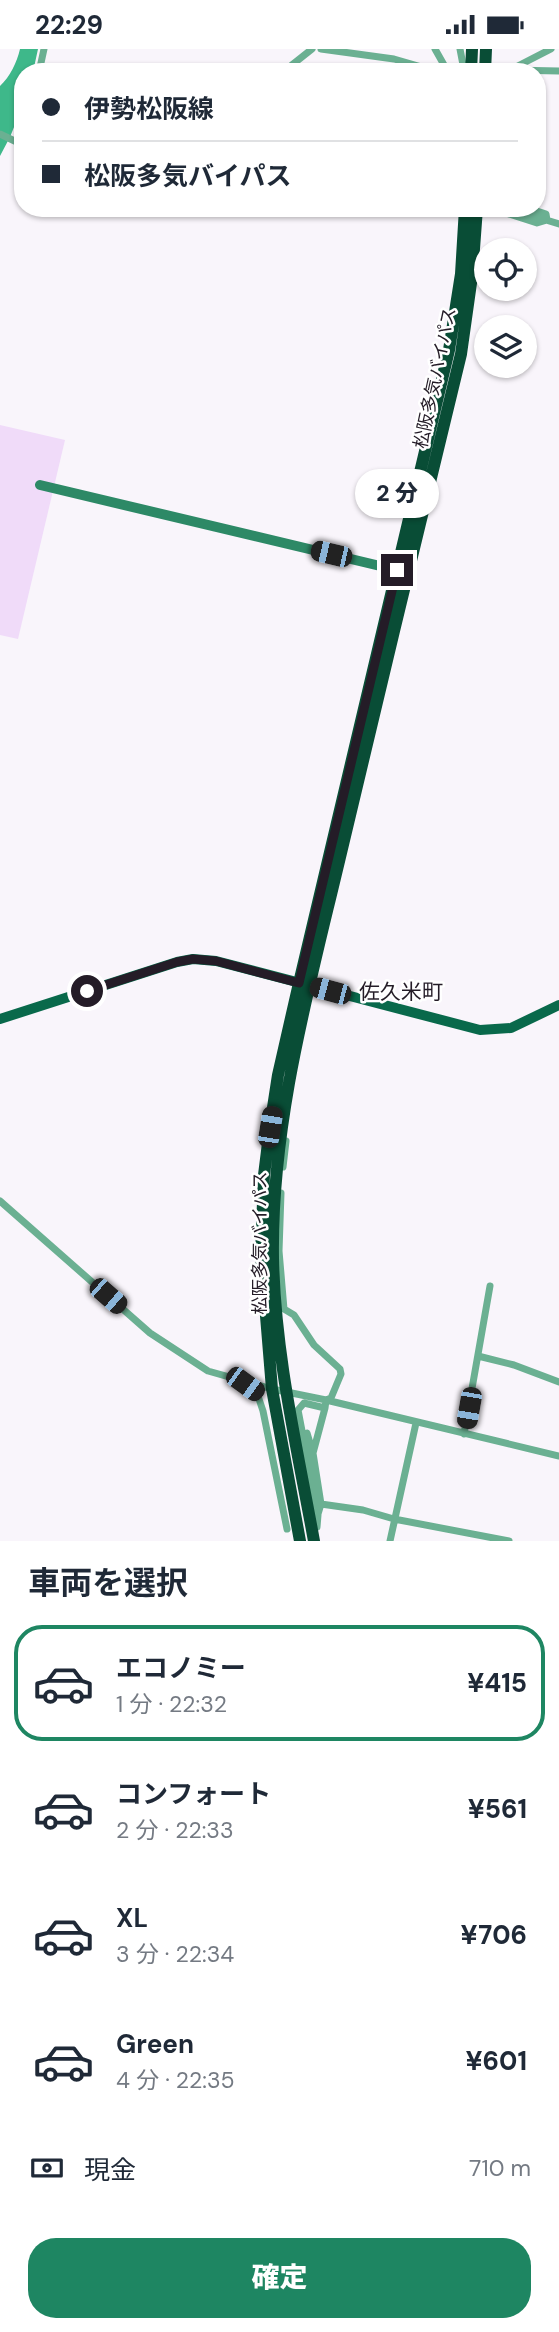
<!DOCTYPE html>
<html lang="ja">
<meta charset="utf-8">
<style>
:root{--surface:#fff;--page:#f2f2f3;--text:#1f2937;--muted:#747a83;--line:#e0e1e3;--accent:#1e8662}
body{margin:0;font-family:"DM Sans","Noto Sans JP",sans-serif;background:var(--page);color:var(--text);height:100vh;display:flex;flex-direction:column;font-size:26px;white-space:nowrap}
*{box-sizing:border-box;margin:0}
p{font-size:23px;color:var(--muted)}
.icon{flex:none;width:38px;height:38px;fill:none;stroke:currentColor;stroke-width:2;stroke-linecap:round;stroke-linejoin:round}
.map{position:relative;height:1492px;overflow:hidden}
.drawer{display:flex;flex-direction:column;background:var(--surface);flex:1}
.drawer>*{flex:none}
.hud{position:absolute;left:14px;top:14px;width:532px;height:154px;border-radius:28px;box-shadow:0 2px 5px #0004;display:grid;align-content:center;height:154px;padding:0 28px;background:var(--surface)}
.fabs{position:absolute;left:474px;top:189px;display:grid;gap:14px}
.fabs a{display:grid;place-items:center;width:63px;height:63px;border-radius:50%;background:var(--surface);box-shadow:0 2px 5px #0004;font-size:35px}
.end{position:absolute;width:32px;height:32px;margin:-16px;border:9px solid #241c27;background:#fff;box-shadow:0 0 0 4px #fff}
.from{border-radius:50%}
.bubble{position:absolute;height:49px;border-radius:24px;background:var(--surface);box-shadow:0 2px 5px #0004;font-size:23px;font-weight:800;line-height:49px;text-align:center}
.car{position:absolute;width:21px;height:42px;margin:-21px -10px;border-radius:9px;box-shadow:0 0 5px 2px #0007;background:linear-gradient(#222 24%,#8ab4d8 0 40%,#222 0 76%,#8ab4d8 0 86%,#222 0)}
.hud b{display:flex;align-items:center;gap:24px;height:66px;font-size:26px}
.hud b+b{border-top:2px solid var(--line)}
.hud i{width:18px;height:18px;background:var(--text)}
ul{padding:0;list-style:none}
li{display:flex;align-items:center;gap:21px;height:116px;margin:0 14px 10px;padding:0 14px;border:4px solid transparent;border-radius:28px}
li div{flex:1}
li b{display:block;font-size:26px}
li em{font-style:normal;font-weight:800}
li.selected{border-color:var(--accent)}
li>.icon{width:63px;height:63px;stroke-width:1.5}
h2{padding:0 28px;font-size:32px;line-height:84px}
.pay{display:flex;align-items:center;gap:18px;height:77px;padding:0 28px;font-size:26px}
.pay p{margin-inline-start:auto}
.cta{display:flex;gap:14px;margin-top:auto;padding:14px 28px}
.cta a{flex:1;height:80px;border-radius:28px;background:var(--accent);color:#fff;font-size:28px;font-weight:800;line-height:80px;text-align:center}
.status{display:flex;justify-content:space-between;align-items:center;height:49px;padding:0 35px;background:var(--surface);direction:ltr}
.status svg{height:19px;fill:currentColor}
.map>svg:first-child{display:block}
.green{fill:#f0dbf9}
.water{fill:#3eb88a}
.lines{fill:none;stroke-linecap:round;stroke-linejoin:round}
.street{stroke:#6bb092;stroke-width:7}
.secondary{stroke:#2d8966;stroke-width:10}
.primary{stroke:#09694b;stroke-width:10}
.highway{stroke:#094d36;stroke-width:12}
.route{stroke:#241c27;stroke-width:9}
.labels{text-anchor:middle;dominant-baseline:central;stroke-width:5;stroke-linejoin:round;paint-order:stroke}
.street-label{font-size:18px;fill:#241c27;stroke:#fff}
.quarter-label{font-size:21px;fill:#241c27;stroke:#fff}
</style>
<div class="status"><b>22:29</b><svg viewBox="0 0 49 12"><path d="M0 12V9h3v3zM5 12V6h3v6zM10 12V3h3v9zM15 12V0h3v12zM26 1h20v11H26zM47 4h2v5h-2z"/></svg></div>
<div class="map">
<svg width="559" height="1492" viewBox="0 0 559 1492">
<rect width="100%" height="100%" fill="#f9f5fb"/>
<path class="green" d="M0 376 65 391 18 590 0 586Z"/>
<path class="water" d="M20 0H38L33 23H23V56L10 88 0 107V37C10 28 17 13 20 0Z"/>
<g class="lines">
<path class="street" d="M321 0 394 10 439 23
M435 0 448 23
M460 0 464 21H472
M510 21 551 0
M39 23 44 0
M283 23 312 0
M509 23 510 21 559 22
M0 85 23 96
M17 93 23 75
M491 159 537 174 547 171
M507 159 559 175
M528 159 546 165 547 171
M283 1118 286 1092
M281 1144 279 1202 284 1260 294 1266 314 1296 340 1320 341 1325 331 1349 326 1351 325 1359 304 1354 298 1361 318 1466 317 1478
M0 1152 150 1284 208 1322 272 1340 326 1351 559 1407
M478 1307 514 1316 559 1333
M245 1335 257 1344 263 1362 287 1480
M307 1384 313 1404 325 1359
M464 1385 490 1237
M313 1404 321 1455
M318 1465 321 1455 363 1461 394 1470 509 1492
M390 1492 416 1374"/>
<path class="secondary" d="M40 436 397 521H404"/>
<path class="primary" d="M0 970 177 913 193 910 216 912 480 981 511 979 559 956"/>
<path class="highway" d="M471 23 472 0
M485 23 486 0
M300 1492 272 1340 261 1206 264 1126 270 1078 278 1026 299 934 449 301 461 225 465 159
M314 1492C297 1398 275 1306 273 1209 271 1073 309 939 340 808 380 640 420 473 461 305L472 227 477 159"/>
</g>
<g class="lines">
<path class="route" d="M87 942 177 913 193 910 216 912 299 934 397 521"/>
</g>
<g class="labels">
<g class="street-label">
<text transform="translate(435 329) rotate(-78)">松阪多気バイパス</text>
<text transform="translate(260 1194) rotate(-90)">松阪多気バイパス</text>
</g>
<g class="quarter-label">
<text x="401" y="943">佐久米町</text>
</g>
</g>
</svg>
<div class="fabs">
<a><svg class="icon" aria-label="locate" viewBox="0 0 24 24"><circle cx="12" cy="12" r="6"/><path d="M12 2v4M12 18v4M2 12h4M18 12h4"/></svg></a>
<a><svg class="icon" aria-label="layers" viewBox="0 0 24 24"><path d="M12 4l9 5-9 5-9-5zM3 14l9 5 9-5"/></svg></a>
</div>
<i class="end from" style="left:87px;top:942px"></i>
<i class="end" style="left:397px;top:521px"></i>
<div class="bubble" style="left:355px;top:420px;width:84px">2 分</div>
<i class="car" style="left:331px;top:505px;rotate:283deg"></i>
<i class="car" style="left:330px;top:942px;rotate:285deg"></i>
<i class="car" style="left:270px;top:1078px;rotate:9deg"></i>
<i class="car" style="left:108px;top:1247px;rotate:131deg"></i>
<i class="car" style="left:245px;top:1335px;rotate:126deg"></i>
<i class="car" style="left:469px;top:1359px;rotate:190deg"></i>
<div class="hud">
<b><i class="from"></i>伊勢松阪線</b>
<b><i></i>松阪多気バイパス</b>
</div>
</div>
<section class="drawer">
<h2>車両を選択</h2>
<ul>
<li class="selected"><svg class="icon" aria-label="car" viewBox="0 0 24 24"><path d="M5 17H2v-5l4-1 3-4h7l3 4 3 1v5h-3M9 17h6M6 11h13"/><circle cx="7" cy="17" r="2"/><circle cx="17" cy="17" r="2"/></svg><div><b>エコノミー</b><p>1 分 · 22:32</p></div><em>¥415</em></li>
<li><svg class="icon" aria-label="car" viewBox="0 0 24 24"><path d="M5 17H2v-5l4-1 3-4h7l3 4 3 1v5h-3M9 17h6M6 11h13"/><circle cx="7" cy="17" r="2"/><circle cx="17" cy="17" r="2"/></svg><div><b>コンフォート</b><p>2 分 · 22:33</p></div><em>¥561</em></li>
<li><svg class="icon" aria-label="car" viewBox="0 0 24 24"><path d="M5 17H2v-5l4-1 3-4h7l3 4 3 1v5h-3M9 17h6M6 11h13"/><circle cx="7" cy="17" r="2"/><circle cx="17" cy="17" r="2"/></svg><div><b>XL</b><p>3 分 · 22:34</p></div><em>¥706</em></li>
<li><svg class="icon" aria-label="car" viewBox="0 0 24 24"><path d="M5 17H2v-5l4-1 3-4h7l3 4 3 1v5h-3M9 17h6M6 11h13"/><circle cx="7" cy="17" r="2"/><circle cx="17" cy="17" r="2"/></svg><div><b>Green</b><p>4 分 · 22:35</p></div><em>¥601</em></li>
</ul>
<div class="pay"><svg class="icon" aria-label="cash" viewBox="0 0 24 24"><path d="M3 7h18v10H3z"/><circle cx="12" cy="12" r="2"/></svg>現金<p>710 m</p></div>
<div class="cta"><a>確定</a></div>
</section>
